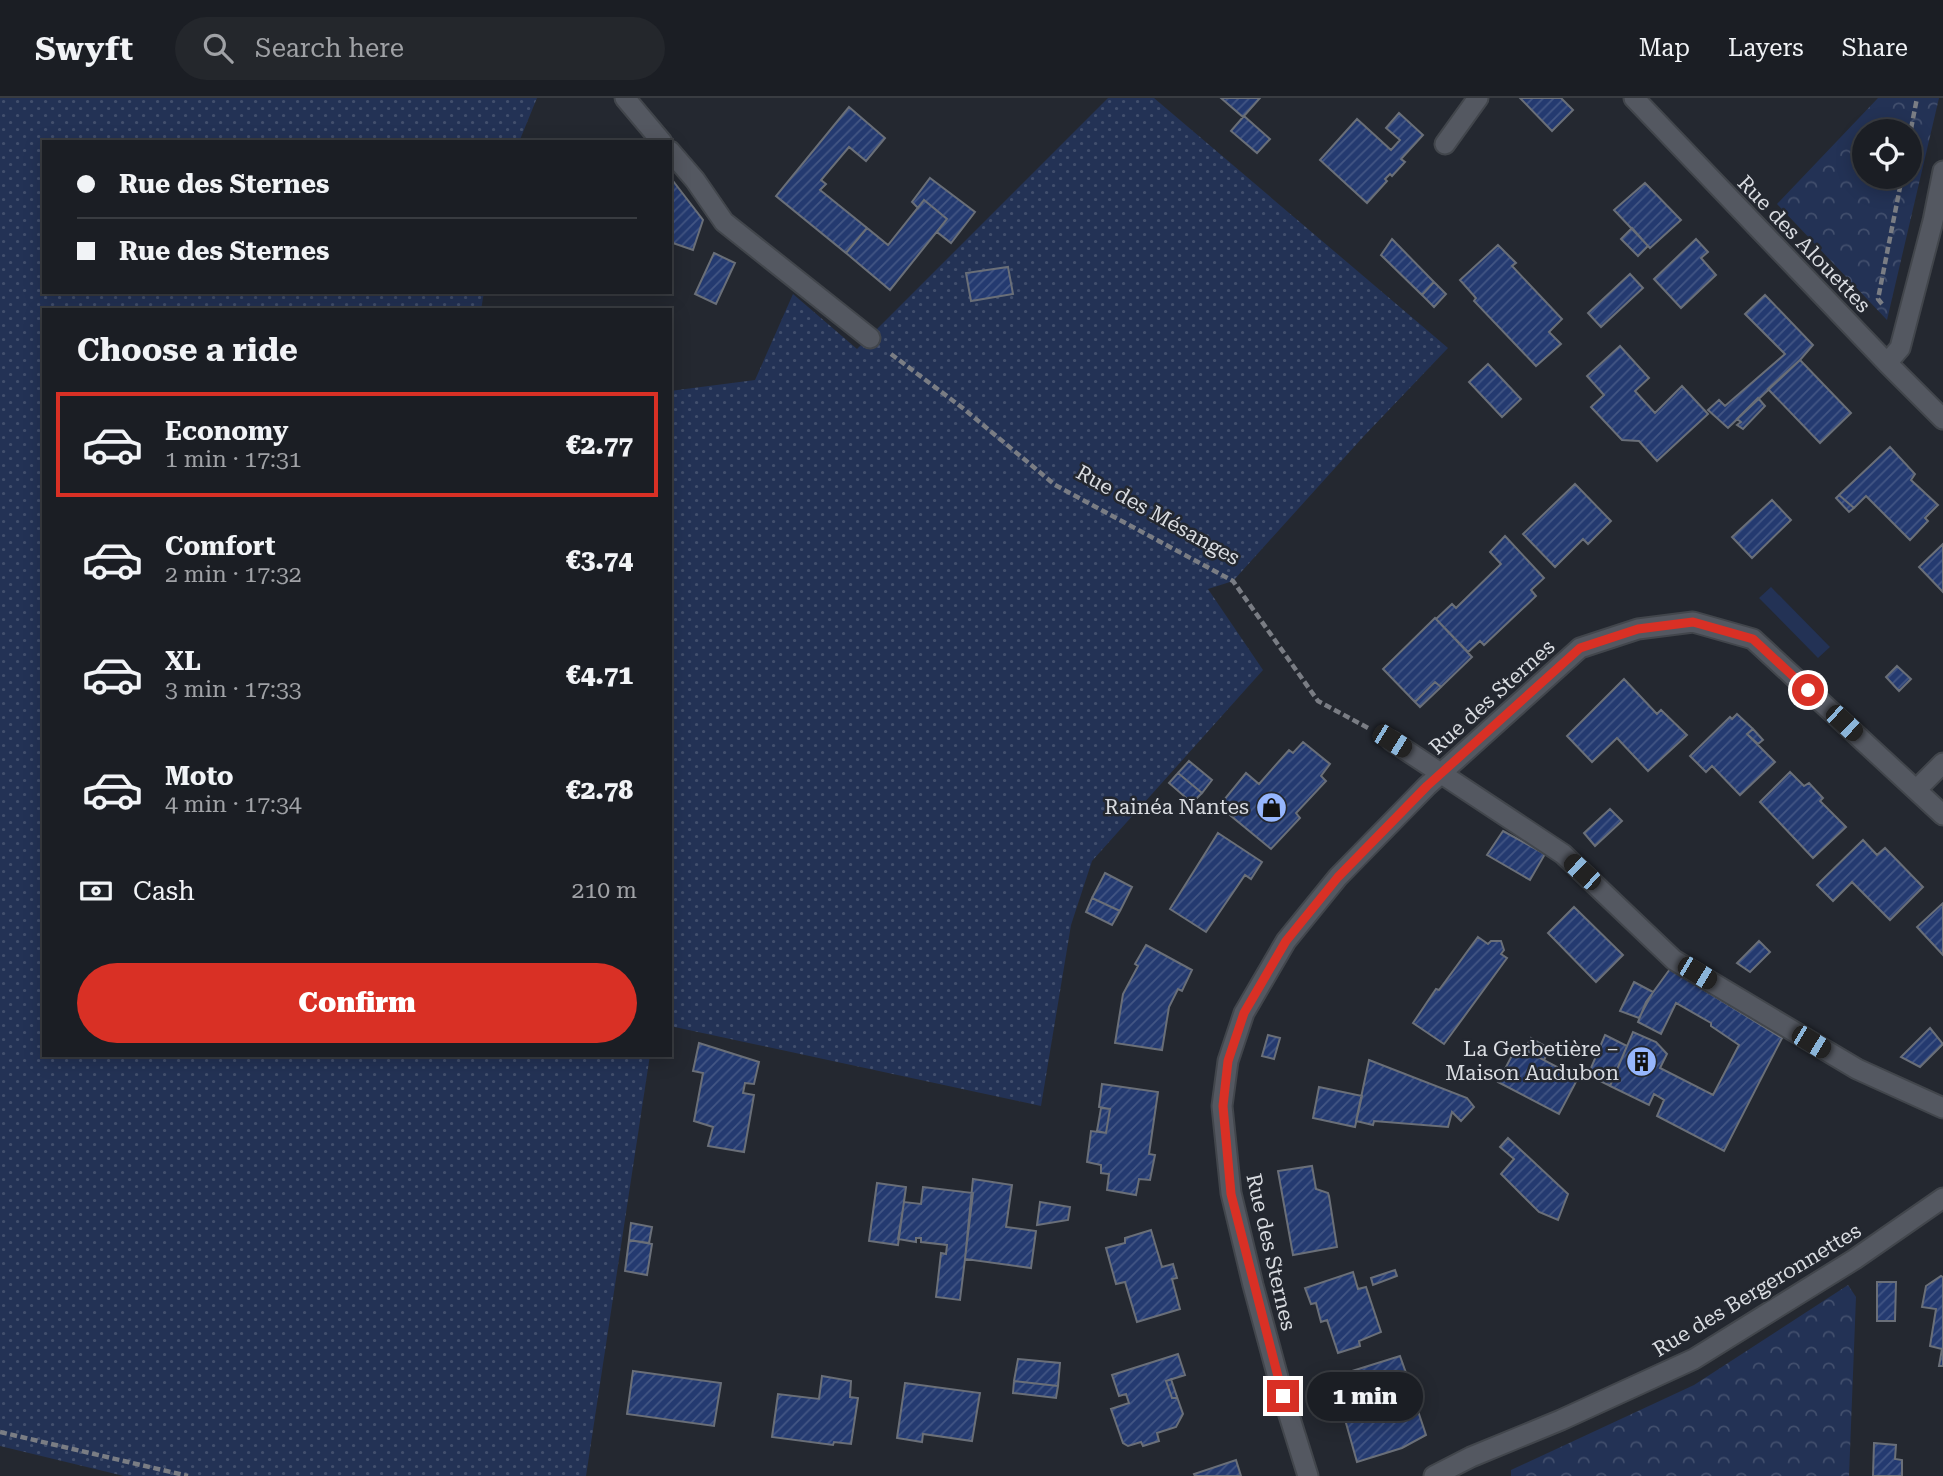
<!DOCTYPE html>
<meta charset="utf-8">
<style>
:root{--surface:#1b1e24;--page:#24272c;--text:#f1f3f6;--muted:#a0a2a6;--line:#393c41;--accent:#d93025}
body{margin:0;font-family:"Roboto Serif",serif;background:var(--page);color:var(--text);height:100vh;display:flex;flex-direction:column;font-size:26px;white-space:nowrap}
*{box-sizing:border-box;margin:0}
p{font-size:23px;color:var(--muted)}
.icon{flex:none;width:38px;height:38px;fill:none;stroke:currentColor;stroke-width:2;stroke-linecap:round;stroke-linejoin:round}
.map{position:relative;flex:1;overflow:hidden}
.side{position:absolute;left:42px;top:210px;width:630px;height:749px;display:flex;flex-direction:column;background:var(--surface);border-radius:0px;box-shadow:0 4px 18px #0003,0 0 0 2px var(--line)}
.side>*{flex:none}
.top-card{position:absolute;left:42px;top:42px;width:630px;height:154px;border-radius:0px;box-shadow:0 4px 18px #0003,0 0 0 2px var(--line);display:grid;align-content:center;height:154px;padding:0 35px;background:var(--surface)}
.buttons{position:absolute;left:1852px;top:21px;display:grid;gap:14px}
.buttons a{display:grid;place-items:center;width:70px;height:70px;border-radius:50%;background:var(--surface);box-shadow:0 4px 18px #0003,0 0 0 2px var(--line);font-size:35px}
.end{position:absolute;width:32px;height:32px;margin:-16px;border:9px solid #d93025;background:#fff;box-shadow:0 0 0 4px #fff}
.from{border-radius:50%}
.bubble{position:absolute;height:49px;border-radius:24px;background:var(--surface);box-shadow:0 4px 18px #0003,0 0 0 2px var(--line);font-size:23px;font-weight:800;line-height:49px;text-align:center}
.car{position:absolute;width:21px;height:42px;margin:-21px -10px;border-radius:9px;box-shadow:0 0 5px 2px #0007;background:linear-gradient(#222 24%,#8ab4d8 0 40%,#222 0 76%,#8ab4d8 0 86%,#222 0)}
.top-card b{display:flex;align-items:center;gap:24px;height:66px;font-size:26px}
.top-card b+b{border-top:2px solid var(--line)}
.top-card i{width:18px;height:18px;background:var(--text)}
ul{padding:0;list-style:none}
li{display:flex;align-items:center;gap:21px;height:105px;margin:0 14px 10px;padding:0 21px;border:4px solid transparent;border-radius:0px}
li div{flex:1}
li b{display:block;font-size:26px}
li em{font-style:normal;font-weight:800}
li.selected{border-color:var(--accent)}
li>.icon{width:63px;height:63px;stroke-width:1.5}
h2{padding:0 35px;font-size:32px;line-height:84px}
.pay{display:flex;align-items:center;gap:18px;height:77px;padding:0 35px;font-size:26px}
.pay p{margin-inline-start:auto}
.action{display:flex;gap:14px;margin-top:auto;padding:14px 35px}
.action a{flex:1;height:80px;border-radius:42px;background:var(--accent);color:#fff;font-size:28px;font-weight:800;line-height:80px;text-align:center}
header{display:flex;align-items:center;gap:42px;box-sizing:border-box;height:98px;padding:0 35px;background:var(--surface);border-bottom:2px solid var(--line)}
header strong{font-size:33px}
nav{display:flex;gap:38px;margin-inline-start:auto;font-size:24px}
.search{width:490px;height:63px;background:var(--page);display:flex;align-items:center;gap:18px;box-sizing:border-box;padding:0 24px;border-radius:38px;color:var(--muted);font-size:26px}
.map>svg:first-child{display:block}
.grass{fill:url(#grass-dots)}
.forest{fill:url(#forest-crowns);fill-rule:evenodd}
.pitch{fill:#233255}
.building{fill:url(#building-hatch);stroke:#6a6f78;stroke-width:2}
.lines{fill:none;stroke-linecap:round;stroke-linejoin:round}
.service-casing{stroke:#42464c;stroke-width:23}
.minor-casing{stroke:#42464c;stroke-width:23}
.path{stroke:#7a7d84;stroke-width:4.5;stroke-dasharray:7 3.5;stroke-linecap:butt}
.service{stroke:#545861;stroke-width:19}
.minor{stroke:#545861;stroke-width:19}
.route{stroke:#d93025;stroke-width:9}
.labels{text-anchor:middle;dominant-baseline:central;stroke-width:5;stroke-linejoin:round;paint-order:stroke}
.street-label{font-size:21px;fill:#d9dce1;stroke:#242830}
.poi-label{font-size:21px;fill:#d9dce1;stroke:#242830;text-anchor:end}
</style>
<header>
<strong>Swyft</strong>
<div class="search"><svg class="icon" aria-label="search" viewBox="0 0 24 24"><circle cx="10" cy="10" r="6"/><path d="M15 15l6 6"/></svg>Search here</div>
<nav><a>Map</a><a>Layers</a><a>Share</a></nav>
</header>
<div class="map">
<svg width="1943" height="1378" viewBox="0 0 1943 1378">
<defs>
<pattern id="grass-dots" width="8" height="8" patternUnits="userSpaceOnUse" patternTransform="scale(1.75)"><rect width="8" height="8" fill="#233255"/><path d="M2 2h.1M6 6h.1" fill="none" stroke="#424f6d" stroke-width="1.8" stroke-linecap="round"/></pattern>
<pattern id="forest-crowns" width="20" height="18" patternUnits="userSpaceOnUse" patternTransform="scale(1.75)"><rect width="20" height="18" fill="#233255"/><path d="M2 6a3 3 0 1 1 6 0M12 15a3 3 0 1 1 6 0" fill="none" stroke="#424f6d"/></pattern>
<pattern id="building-hatch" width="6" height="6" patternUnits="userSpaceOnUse" patternTransform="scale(1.75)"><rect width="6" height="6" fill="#243a70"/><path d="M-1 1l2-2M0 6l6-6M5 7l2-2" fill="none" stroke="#435684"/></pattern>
</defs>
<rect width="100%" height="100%" fill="#242830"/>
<path class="grass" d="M0 0H537L519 44H44V194H484L481 212H44V957H650L586 1378H124L0 1348Z
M1108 0H1154L1448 250 1363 339 1233 483 1208 491 1263 572 1092 763 1071 827 1041 1008 670 928V293L755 282 793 196 857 251Z"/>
<path class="forest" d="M1878 0H1939L1887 222 1777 106ZM1864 33H1909V79H1864Z
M1848 1187 1856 1199 1849 1378H1511V1372L1694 1287Z"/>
<path class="pitch" d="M1771 489 1830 549 1818 560 1759 500Z"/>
<path class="building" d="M1221 0H1260L1243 19Z
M1520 0H1561L1573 12 1552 33Z
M849 9 885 40 866 63 849 49 821 82 826 86 820 92 867 130 846 155 776 98Z
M1399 15 1423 37 1401 61 1405 64 1392 78 1390 76 1385 81 1387 83 1367 105 1320 62 1357 21 1391 52 1400 42 1386 30Z
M1244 18 1270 41 1257 55 1231 33Z
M670 79 703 122 693 152 670 144Z
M930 80 975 114 951 145 937 134 947 121 924 102 918 110 912 104Z
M1645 85 1681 122 1650 150 1614 112Z
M924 102 947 121 890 192 846 155 867 130 888 147Z
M1632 130 1648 148 1638 158 1621 141Z
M1392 141 1434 184 1422 197 1381 157Z
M1696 141 1708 154 1701 160 1716 177 1681 210 1654 181Z
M1498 147 1516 165 1512 168 1562 221 1549 234 1561 246 1536 268 1474 203 1476 200 1460 182Z
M714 155 735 165 716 206 695 196Z
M1008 169 1013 196 971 203 966 175Z
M1630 176 1643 190 1601 229 1588 215Z
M1434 184 1446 196 1434 209 1422 197Z
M1765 197 1813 247 1800 262 1728 330 1708 312 1719 302 1725 308 1785 256 1745 216Z
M1620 248 1649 280 1635 293 1655 315 1682 288 1708 316 1657 363 1639 343 1622 342 1591 309 1604 297 1587 278Z
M1800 262 1851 315 1820 345 1768 291Z
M1488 266 1521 301 1502 319 1469 284Z
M1758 300 1765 308 1743 331 1737 327 1741 324 1737 321Z
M1890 349 1915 376 1911 382 1938 407 1925 420 1928 423 1910 442 1866 398 1854 410 1839 397Z
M1575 386 1611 423 1588 446 1583 441 1555 469 1523 436Z
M1839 397 1854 410 1849 414 1836 400Z
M1772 402 1791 422 1752 460 1732 439Z
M1505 438 1544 480 1531 492 1536 498 1484 547 1480 543 1468 554 1436 521 1452 506 1456 510 1501 466 1490 454Z
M1943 446V494L1919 469Z
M1435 520 1472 559 1441 589 1435 584 1415 604 1383 571Z
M1897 568 1911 581 1899 593 1886 579Z
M1624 581 1657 616 1661 612 1687 637 1648 673 1617 640 1592 664 1567 638Z
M1435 584 1441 589 1420 609 1415 604Z
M1737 616 1753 631 1747 636 1775 664 1740 697 1712 668 1706 674 1690 658 1730 619 1732 621Z
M1753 631 1763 642 1758 646 1747 636Z
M1303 644 1330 666 1321 678 1326 683 1296 715 1300 720 1271 751 1219 708 1246 675 1259 686 1289 652 1293 655Z
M1189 663 1212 682 1202 695 1178 675Z
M1790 674 1804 688 1809 685 1823 700 1820 703 1846 729 1813 760 1760 704Z
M1178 675 1202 695 1192 705 1169 685Z
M1610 711 1622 723 1595 748 1584 735Z
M1503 733 1545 756 1530 782 1487 757Z
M1218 735 1262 764 1251 781 1245 777 1206 834 1170 811Z
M1863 742 1877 757 1885 750 1923 789 1890 822 1852 784 1833 803 1817 787Z
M1105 775 1132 789 1120 813 1092 800Z
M1092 800 1120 813 1112 827 1086 814Z
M1943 805V857L1917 829Z
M1574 809 1623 857 1596 884 1548 835Z
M1478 839 1488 846 1491 843H1501L1504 852 1501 856 1507 860 1444 946 1413 925 1436 891 1439 892Z
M1759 843 1770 854 1750 874 1737 865Z
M1146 847 1192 872 1182 893 1178 891 1169 909 1162 952 1115 945 1123 896 1138 868 1135 866Z
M1670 871 1782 940 1724 1053 1657 1018 1664 1002 1654 996 1649 1007 1610 988 1633 934 1656 944 1667 956 1660 970 1713 997 1739 947 1711 928V925L1676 905 1661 936 1638 924 1646 904Z
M1634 884 1653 894 1639 920 1620 913Z
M1930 930 1943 946 1920 969 1901 959Z
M1268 937 1280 940 1274 961 1262 958Z
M1605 937 1627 948 1610 988 1588 977Z
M1531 940 1550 951 1544 962 1525 951Z
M699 945 759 964 754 986 745 985 743 995 754 997 744 1054 708 1048 713 1029 694 1023 703 975 693 973Z
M1517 948 1578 980 1559 1016 1498 984Z
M1369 962 1467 1000 1474 1009 1461 1023 1452 1014 1448 1029 1374 1023 1373 1027 1356 1023Z
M1102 986 1158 994 1149 1056 1155 1057 1150 1082 1139 1081 1136 1097 1107 1092 1109 1076 1101 1075V1067L1087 1064 1091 1033 1106 1035 1110 1011 1099 1009Z
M1319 989 1362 998 1355 1029 1313 1020Z
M1101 1010 1110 1011 1106 1035 1097 1033Z
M1508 1040 1568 1096 1558 1122 1539 1114 1501 1076 1514 1061 1500 1049Z
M1312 1068 1316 1091 1328 1095 1329 1098 1337 1149 1293 1157 1278 1073Z
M973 1081 1012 1087 1006 1129 1036 1133 1031 1170 965 1161Z
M877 1085 906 1089 898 1147 869 1143Z
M923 1089 973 1095 960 1202 936 1199 941 1155 946 1156 947 1147 921 1144V1140H916V1144L898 1141 904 1104 921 1106Z
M1040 1104 1070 1109 1068 1122 1037 1127Z
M631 1125 652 1129 649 1145 629 1142Z
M1151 1132 1162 1169 1173 1166 1177 1180 1172 1181 1180 1211 1137 1224 1125 1184 1116 1186 1106 1150 1125 1145V1140Z
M629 1142 652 1146 647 1177 625 1173Z
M1395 1172 1397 1178 1373 1187 1371 1180Z
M1353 1174 1358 1191 1366 1189 1381 1234 1359 1243 1360 1248 1338 1255 1327 1222 1321 1224 1316 1205 1311 1206 1305 1190Z
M1941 1178 1943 1179V1268H1939L1942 1251 1930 1248 1936 1211 1922 1209 1926 1188Z
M1877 1184H1896L1895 1223H1877Z
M1178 1256 1185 1277 1166 1283 1172 1300 1177 1299 1183 1316 1176 1329 1157 1335 1159 1343 1143 1348 1141 1344 1128 1348 1123 1345 1111 1311 1129 1305 1126 1296 1119 1298 1112 1277Z
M1400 1258 1406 1275 1377 1285 1383 1301 1411 1292 1426 1337 1402 1350 1357 1364 1333 1279Z
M1018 1261 1060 1265 1058 1288 1014 1283Z
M633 1273 721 1285 714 1328 627 1316Z
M822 1278 851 1283 850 1299 858 1300 851 1346 834 1344 833 1347 772 1339 778 1296 819 1301Z
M1171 1281 1177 1299 1172 1300 1166 1283Z
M1014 1283 1058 1288 1056 1300 1013 1295Z
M905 1285 980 1295 972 1343 923 1336 922 1344 897 1340Z
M1874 1345 1896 1347 1895 1361 1902 1362V1378H1873Z
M1236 1362 1241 1378H1195L1194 1376Z"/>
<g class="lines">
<defs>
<path id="service" d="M1445 46 1478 0"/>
<path id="minor" d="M625 0 662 44
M1634 0 1887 265 1943 321
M670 53 695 82 724 124 870 240
M1887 265 1900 250 1933 123 1943 73
M1392 643 1563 756 1674 862 1857 971 1943 1010
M1916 692 1943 665
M1308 1378 1283 1298 1253 1187 1231 1095 1222 1008 1228 963 1244 915 1286 843 1338 779 1427 688 1580 550 1638 531 1693 524 1753 541 1943 717
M1434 1378 1471 1359 1561 1322 1694 1261 1855 1161 1943 1100"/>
</defs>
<use href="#service" class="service-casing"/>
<use href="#minor" class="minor-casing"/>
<path class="path" d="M1909 41 1917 0
M1882 206 1878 201 1902 79
M891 256 964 311 1055 387 1233 483 1318 603 1370 631
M0 1334 188 1378"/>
<use href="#service" class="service"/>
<use href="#minor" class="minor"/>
</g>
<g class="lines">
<path class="route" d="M1283 1298 1231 1096 1223 1008 1228 963 1244 915 1286 843 1338 779 1427 688 1580 550 1638 531 1693 524 1753 541 1808 592"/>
</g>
<defs>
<symbol id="shop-disc" viewBox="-11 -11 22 22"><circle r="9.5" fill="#96b6fd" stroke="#242830"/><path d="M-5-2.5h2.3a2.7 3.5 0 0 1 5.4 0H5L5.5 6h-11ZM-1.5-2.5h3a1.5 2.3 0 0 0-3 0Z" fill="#111"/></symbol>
<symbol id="building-disc" viewBox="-11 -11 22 22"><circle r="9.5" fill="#96b6fd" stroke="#242830"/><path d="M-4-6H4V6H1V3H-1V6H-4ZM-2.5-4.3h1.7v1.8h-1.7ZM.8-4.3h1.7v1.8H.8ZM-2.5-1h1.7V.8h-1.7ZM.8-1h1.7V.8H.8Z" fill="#111"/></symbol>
</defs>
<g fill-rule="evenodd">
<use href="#shop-disc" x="1254" y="692" width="35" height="35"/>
<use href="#building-disc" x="1624" y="946" width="35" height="35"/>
</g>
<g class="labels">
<g class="street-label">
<text transform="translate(1804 146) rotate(46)">Rue des Alouettes</text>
<text transform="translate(1158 417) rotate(29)">Rue des Mésanges</text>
<text transform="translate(1492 599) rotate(-42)">Rue des Sternes</text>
<text transform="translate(1271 1154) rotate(77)">Rue des Sternes</text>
<text transform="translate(1757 1192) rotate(-31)">Rue des Bergeronnettes</text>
</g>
<g class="poi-label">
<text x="1249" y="709">Rainéa Nantes</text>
<text x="1619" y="951">La Gerbetière –<tspan x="1619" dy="24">Maison Audubon</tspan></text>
</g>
</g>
</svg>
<div class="buttons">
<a><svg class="icon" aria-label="locate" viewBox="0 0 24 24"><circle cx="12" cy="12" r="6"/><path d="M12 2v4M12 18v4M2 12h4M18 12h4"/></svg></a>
</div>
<i class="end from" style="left:1808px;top:592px"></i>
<i class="end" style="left:1283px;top:1298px"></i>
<div class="bubble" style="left:1307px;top:1274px;width:116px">1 min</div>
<i class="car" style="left:1844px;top:625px;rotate:133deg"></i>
<i class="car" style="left:1392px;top:643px;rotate:122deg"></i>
<i class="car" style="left:1582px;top:774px;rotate:313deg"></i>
<i class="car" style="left:1697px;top:875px;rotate:121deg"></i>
<i class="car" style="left:1811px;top:944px;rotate:121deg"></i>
<div class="top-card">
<b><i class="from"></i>Rue des Sternes</b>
<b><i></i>Rue des Sternes</b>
</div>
<section class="side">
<h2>Choose a ride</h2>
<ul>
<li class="selected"><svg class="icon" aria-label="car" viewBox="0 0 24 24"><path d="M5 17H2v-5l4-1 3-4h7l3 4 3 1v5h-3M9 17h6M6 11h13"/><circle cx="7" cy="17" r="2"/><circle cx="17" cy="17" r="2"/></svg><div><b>Economy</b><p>1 min · 17:31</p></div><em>€2.77</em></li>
<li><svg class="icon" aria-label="car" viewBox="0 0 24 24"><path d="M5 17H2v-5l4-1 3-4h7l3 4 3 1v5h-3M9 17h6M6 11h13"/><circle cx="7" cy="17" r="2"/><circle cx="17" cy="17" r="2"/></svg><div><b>Comfort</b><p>2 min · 17:32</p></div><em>€3.74</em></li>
<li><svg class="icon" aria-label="car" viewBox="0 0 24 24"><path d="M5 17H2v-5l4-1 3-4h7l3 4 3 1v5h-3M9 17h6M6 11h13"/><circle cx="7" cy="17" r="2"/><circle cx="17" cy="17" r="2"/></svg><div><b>XL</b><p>3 min · 17:33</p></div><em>€4.71</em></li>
<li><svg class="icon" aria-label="car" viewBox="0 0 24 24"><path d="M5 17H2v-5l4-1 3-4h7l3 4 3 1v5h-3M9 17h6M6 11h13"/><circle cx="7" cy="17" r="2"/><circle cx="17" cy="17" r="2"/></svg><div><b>Moto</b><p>4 min · 17:34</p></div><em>€2.78</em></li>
</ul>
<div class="pay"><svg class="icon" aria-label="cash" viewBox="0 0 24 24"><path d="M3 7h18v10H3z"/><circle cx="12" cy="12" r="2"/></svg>Cash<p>210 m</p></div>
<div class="action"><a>Confirm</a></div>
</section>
</div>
